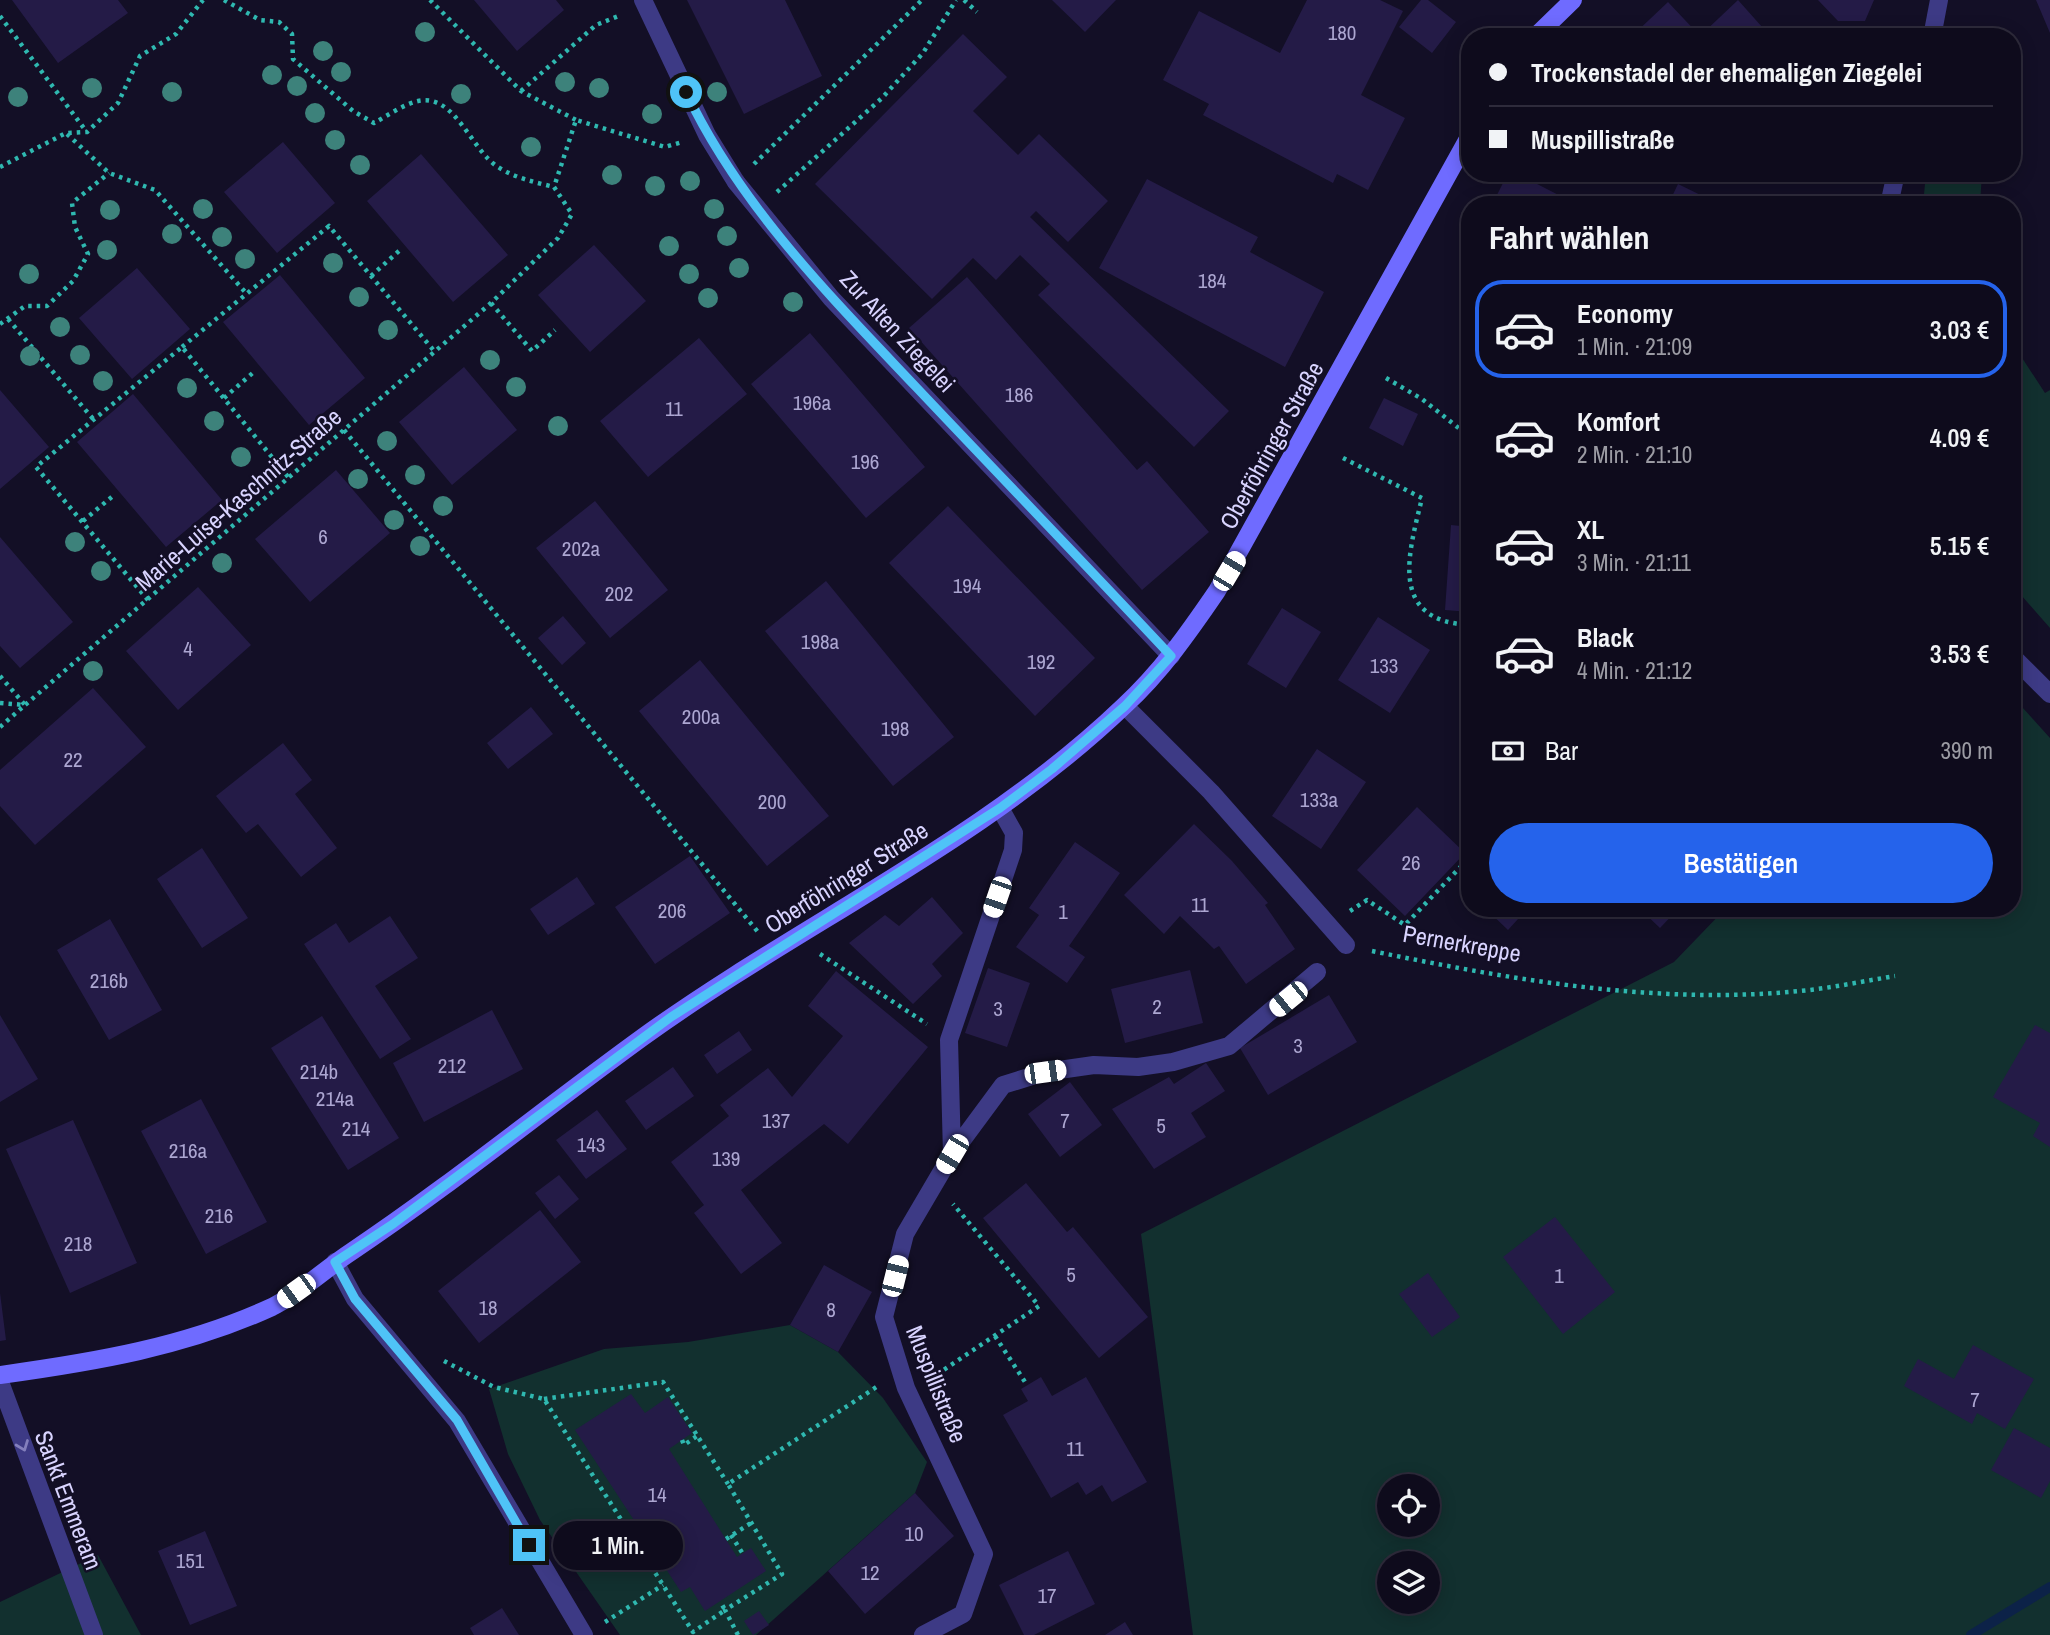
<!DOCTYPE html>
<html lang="de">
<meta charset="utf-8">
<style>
:root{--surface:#0e0b1c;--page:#1c1929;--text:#f1f3f6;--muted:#9b9ba3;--line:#2e2b3b;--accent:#2563eb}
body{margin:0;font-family:"Archivo Narrow",sans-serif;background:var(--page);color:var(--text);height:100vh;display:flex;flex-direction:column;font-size:26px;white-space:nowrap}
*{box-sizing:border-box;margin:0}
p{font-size:23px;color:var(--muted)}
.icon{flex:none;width:38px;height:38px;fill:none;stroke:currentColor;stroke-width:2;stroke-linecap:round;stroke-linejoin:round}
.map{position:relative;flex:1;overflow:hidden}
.drawer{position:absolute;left:1461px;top:196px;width:560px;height:721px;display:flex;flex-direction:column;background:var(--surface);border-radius:28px;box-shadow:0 4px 18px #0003,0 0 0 2px var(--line)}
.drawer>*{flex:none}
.banner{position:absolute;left:1461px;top:28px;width:560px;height:154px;border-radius:28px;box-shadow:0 4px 18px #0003,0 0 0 2px var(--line);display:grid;align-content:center;height:154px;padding:0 28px;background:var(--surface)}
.buttons{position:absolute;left:1377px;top:1474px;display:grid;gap:14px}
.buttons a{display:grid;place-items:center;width:63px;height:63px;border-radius:50%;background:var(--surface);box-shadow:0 4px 18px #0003,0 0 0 2px var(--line);font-size:35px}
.end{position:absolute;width:32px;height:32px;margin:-16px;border:9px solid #4fc3f7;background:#111;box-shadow:0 0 0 4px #111}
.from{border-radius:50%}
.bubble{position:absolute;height:49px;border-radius:24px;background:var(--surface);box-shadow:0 4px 18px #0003,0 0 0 2px var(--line);font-size:23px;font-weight:600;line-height:49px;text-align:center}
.car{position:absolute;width:21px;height:42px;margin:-21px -10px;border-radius:9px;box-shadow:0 0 5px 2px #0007;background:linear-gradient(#fff 24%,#345 0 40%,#fff 0 76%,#345 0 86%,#fff 0)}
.banner b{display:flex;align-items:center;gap:24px;height:66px;font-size:26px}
.banner b+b{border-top:2px solid var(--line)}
.banner i{width:18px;height:18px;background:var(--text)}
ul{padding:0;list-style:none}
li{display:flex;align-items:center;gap:21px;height:98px;margin:0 14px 10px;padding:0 14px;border:4px solid transparent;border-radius:28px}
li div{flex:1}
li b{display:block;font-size:26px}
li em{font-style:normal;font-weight:600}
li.selected{border-color:var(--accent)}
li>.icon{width:63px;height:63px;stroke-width:1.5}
h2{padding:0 28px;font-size:32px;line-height:84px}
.pay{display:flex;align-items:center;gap:18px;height:77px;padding:0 28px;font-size:26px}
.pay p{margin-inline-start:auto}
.primary-button{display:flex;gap:14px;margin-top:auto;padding:14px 28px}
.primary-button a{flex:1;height:80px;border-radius:42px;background:var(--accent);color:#fff;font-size:28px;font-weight:600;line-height:80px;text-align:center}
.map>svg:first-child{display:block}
.green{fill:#12302f;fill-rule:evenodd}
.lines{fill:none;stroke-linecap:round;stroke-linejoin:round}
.stream{stroke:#0c2248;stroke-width:10}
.building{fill:#241b47}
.path{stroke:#2fb8b0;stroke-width:4.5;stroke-dasharray:3.5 5;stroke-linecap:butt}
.service{stroke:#3d3a85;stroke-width:18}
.minor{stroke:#3d3a85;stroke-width:18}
.secondary{stroke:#6f6bff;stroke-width:18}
.tree{fill:#3d827b}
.oneway{stroke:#837fbc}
.route{stroke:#4fc3f7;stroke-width:9}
.labels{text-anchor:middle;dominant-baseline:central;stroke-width:5;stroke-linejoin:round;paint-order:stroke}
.number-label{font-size:21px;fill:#aca6d1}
.street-label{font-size:24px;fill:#d9d4ff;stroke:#130f26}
</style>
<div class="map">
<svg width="2050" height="1635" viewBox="0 0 2050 1635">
<rect width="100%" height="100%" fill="#130f26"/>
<path class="green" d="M1926 173H1982L1980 205H1923Z
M2013 344 2045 393 2050 390V628L2013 586Z
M2013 697 2050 738V1635H1193L1141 1234 1674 962 1726 908H2012ZM1390 1486H1428V1524H1390ZM1390 1563H1428V1601H1390Z
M790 1325 838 1352 883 1398 927 1462 915 1493 756 1635H620L540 1520 508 1454 489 1389 604 1349 688 1342Z
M98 1555 141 1635H0V1602Z"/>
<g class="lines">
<path class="stream" d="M1971 1635 2050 1587"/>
</g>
<path class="building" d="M12 0H118L128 13 58 63Z
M474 0H556L564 10 517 51Z
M687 0H785L822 76 744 114Z
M1052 0H1116L1085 32Z
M1307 0H1380L1403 11 1361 95 1405 118 1368 190 1337 174 1333 183 1203 115 1209 104 1163 80 1199 11 1280 53Z
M1421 0H1428L1456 22 1432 53 1399 27Z
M1738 0 1771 37H1631L1668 2 1700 36Z
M1818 0H1874L1865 21H1838Z
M2036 0H2050V33Z
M963 34 1007 77 973 111 1018 155 1039 134 1108 201 1068 242 1036 211 1030 217 1229 411 1194 447 1038 295 1050 284 1020 255 996 280 973 258 932 299 815 184Z
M283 142 335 203 277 253 224 192Z
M421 154 508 255 453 302 367 201Z
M1508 173H1516L1578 205H1492Z
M1147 179 1258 237 1250 252 1324 292 1285 367 1099 268Z
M1678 184 1721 205H1668Z
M594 245 646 301 590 352 538 295Z
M137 268 190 329 132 379 79 318Z
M280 275 365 378 309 425 223 322Z
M967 277 1137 470 1147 461 1209 532 1142 590 909 328Z
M1466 283H1470V422H1465Z
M810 333 925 467 866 518 751 384Z
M699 338 747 394 648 477 600 421Z
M464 367 517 430 452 485 399 422Z
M0 390 49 447 0 489Z
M133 394 222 500 166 547 77 442Z
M1384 398 1418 414 1403 446 1369 428Z
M336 470 390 533 310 602 255 539Z
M1463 489 1470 490V612L1445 610 1451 525 1461 526Z
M595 501 668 590 610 638 536 548Z
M948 506 1095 658 1035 716 889 563Z
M0 537 73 622 20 668 0 646Z
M826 581 954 737 893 786 765 631Z
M198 587 251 645 178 710 126 651Z
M1282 608 1321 632 1286 688 1247 664Z
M563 616 586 643 562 665 538 638Z
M1378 617 1430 650 1390 713 1338 680Z
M700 660 829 816 767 866 639 711Z
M93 688 146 747 35 845 0 806V770Z
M531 707 553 734 508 769 487 743Z
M283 743 312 780 295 794 337 848 301 877 258 824 246 833 216 796Z
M1317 749 1366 782 1321 849 1272 816Z
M1417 807 1465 853 1405 916 1357 870Z
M1194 824 1232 861 1268 903 1265 905 1295 949 1246 984 1219 946 1214 949 1180 916 1164 934 1124 895Z
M1075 842 1120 873 1069 946 1085 957 1067 983 1016 947 1039 915 1029 908Z
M202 848 248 918 202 948 157 879Z
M690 856 730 913 655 964 615 907Z
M577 877 595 904 548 935 530 909Z
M932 897 963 933 932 964 942 976 913 1004 849 943 885 915 899 926Z
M1485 908H1528L1508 930Z
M1639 908H1679L1660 928Z
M390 916 418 958 375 986 411 1039 380 1059 304 944 336 923 349 943Z
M110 919 162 1010 109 1040 57 950Z
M988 968 1030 983 1007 1047 965 1033Z
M1190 970 1203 1023 1125 1043 1111 989Z
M836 971 928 1047 848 1144 824 1124 741 1190 782 1243 741 1274 694 1213 704 1205 671 1162 729 1116 720 1105 768 1068 792 1097 843 1036 808 1006Z
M1329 995 1357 1042 1268 1095 1240 1048Z
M492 1010 523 1069 424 1122 393 1063Z
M0 1015 38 1079 0 1102Z
M322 1016 399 1138 348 1170 271 1048Z
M2035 1025 2050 1033V1147L2033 1136 2040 1123 1993 1097Z
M739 1031 752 1050 717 1074 704 1055Z
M1206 1063 1225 1091 1191 1113 1206 1137 1154 1169 1112 1109 1169 1077 1174 1084Z
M673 1067 694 1096 646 1130 625 1101Z
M1070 1082 1102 1125 1060 1157 1028 1114Z
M201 1099 267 1222 206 1254 141 1131Z
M597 1110 627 1149 586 1179 556 1140Z
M73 1120 137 1263 70 1293 6 1149Z
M559 1175 579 1199 555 1219 535 1193Z
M1026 1183 1067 1232 1073 1227 1148 1317 1099 1358 983 1218Z
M540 1210 581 1262 479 1343 438 1291Z
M1555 1217 1615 1292 1563 1334 1503 1257Z
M824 1265 872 1292 838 1352 790 1325Z
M1428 1273 1460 1317 1432 1337 1399 1294Z
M0 1293 6 1340 0 1341Z
M1973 1345 2034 1379 2005 1429 1977 1413 1972 1424 1904 1386 1918 1359 1954 1379Z
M1041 1377 1052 1396 1086 1377 1147 1482 1112 1502 1102 1485 1086 1495 1078 1482 1051 1498 1003 1415 1028 1401 1021 1389Z
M631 1394 645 1413 668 1397 692 1433 669 1449 737 1557 751 1548 766 1571 705 1611 690 1587 681 1592 575 1430Z
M2014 1428 2050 1448V1481L2041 1498 1991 1470Z
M915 1493 954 1536 865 1614 828 1571Z
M205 1531 237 1606 190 1625 158 1551Z
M1068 1551 1095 1604 1034 1635H1024L999 1585Z
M502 1608 519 1635H474L470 1628Z
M759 1611 769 1625 753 1635 744 1621Z
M1125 1622 1133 1635H1105Z"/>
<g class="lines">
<path class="path" d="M224 0 260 20 279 22 292 34 293 59 353 111 374 123C387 116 404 104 418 101 455 93 471 150 498 167 515 178 534 182 554 187
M430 0 521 91 576 120
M964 0 977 12
M0 16 86 131
M521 91 596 25 621 15
M67 134 109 173 155 190 246 293
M754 164 922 0
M0 167 66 133 87 132 118 103 140 56 176 34 203 0
M777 192 882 98 923 53 956 0
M371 276 400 250
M491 303 532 351 555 330
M8 319 94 420
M0 324 25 306H47L73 281 88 254 75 227 72 203 109 173
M182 347 329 226 435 352
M1386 378 1422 399 1470 437
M224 398 255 371
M344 430 758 932
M1343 458 1422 498C1409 552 1387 621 1470 625
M83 521 114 495
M148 600 36 467 182 347 289 478
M0 676 25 705 0 727
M0 703 25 705 491 303 558 238 572 214 554 187 576 120 665 147 682 142
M1350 911 1367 900 1405 925 1470 857
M1372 951C1513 980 1656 1005 1800 991 1832 988 1864 981 1895 976
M820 954 927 1024
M995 1336 1027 1385
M444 1361 494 1387 544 1399 693 1632 725 1610 720 1601
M930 1379 1039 1306 953 1204
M544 1399 663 1382 728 1484
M682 1440 684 1445 697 1436
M731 1535 743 1554
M726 1539 751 1523
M605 1622 663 1585
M738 1635 725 1610 782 1574 728 1484 878 1386"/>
<path class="service" d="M643 0 707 135 736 182"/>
<path class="minor" d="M1932 37 1939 0
M736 182 831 298 1171 656
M1889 205 1896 173
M2012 656 2050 694
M1125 706 1211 792 1346 945
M952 1154 1003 1085 1045 1072 1094 1065 1138 1067 1173 1062 1229 1046 1317 972
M335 1262 355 1299 457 1421 584 1635
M0 1382 94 1635
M923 1635 963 1614 984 1554 906 1388 884 1317 905 1234 952 1154 949 1040 1013 850 1014 833 1000 808"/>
<path class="secondary" d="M1535 37 1573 0
M0 1375C94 1362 185 1347 272 1307 300 1293 325 1269 351 1252 451 1185 545 1108 643 1037 801 923 982 842 1124 706 1161 672 1189 632 1217 591L1470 135"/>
</g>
<g class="tree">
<circle cx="425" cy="32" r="10"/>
<circle cx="323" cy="51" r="10"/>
<circle cx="341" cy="72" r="10"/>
<circle cx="272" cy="75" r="10"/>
<circle cx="565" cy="82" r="10"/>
<circle cx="297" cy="86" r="10"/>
<circle cx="92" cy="88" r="10"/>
<circle cx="599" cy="88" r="10"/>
<circle cx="172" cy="92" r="10"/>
<circle cx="717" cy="92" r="10"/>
<circle cx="461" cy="94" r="10"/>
<circle cx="18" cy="97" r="10"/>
<circle cx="315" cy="113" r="10"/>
<circle cx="652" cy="114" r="10"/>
<circle cx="335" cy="140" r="10"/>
<circle cx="531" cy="147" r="10"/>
<circle cx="360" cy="165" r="10"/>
<circle cx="612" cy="175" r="10"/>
<circle cx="690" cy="181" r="10"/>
<circle cx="655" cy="186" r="10"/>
<circle cx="203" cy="209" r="10"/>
<circle cx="714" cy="209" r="10"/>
<circle cx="110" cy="210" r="10"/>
<circle cx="172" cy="234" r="10"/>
<circle cx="727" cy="236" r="10"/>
<circle cx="222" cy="237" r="10"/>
<circle cx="669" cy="246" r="10"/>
<circle cx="107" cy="250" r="10"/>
<circle cx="245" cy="259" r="10"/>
<circle cx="333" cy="263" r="10"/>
<circle cx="739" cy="268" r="10"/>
<circle cx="29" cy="274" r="10"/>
<circle cx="689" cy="274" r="10"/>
<circle cx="359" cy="297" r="10"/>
<circle cx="708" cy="298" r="10"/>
<circle cx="793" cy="302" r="10"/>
<circle cx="60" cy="327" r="10"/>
<circle cx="388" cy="330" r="10"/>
<circle cx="80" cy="355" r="10"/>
<circle cx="30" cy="356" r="10"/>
<circle cx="490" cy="360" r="10"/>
<circle cx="103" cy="381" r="10"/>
<circle cx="516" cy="387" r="10"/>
<circle cx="187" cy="388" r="10"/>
<circle cx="214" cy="421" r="10"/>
<circle cx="558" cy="426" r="10"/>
<circle cx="387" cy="441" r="10"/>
<circle cx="241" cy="457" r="10"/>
<circle cx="415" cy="475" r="10"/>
<circle cx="358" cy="479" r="10"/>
<circle cx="443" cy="506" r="10"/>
<circle cx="394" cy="520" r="10"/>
<circle cx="75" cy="542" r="10"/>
<circle cx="420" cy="546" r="10"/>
<circle cx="222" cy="563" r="10"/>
<circle cx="101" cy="571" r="10"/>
<circle cx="93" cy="671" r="10"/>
</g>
<defs><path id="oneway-chevron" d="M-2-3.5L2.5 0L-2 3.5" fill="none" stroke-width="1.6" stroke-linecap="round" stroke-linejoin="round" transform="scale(1.75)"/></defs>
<use class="oneway" href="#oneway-chevron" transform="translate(23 1446) rotate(69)"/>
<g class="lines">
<path class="route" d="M529 1545 457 1420 355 1299 335 1262 393 1224 671 1017 1000 808 1052 769 1125 706 1171 656C1087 566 1001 477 916 387 830 296 740 206 686 92"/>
</g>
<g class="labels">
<g class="number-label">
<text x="1342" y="32">180</text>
<text x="1212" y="280">184</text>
<text x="1019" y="394">186</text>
<text x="812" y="402">196a</text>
<text x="674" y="408">11</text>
<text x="865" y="461">196</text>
<text x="323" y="536">6</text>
<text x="581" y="548">202a</text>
<text x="967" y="585">194</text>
<text x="619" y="593">202</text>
<text x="820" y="641">198a</text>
<text x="188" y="648">4</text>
<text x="1041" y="661">192</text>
<text x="1384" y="665">133</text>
<text x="701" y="716">200a</text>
<text x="895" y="728">198</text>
<text x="73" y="759">22</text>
<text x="1319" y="799">133a</text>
<text x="772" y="801">200</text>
<text x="1411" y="862">26</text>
<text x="1200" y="904">11</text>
<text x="672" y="910">206</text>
<text x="1063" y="911">1</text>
<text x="109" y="980">216b</text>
<text x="1157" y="1006">2</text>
<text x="998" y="1008">3</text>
<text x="1298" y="1045">3</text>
<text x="452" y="1065">212</text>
<text x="319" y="1071">214b</text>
<text x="335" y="1098">214a</text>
<text x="776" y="1120">137</text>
<text x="1065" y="1120">7</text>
<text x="1161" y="1125">5</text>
<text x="356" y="1128">214</text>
<text x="591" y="1144">143</text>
<text x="188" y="1150">216a</text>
<text x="726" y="1158">139</text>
<text x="219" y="1215">216</text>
<text x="78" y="1243">218</text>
<text x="1071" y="1274">5</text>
<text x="1559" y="1275">1</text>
<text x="488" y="1307">18</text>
<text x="831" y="1309">8</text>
<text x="1975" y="1399">7</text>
<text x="1075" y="1448">11</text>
<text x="657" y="1494">14</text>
<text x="914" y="1533">10</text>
<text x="190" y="1560">151</text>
<text x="870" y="1572">12</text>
<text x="1047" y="1595">17</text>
</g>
<g class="street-label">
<text transform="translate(898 331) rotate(47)">Zur Alten Ziegelei</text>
<text transform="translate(1271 445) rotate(-61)">Oberföhringer Straße</text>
<text transform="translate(238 499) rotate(-41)">Marie-Luise-Kaschnitz-Straße</text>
<text transform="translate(846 877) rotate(-32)">Oberföhringer Straße</text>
<text transform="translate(1462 943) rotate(10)">Pernerkreppe</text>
<text transform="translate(937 1384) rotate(68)">Muspillistraße</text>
<text transform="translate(69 1500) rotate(69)">Sankt Emmeram</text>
</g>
</g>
</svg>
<div class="buttons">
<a><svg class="icon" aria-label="locate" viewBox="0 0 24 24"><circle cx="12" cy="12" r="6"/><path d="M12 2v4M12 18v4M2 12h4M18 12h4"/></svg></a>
<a><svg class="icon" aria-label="layers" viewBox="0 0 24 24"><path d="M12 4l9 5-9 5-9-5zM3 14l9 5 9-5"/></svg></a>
</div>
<i class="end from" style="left:686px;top:92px"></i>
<i class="end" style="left:529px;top:1545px"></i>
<div class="bubble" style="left:553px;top:1521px;width:130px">1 Min.</div>
<i class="car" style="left:1229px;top:571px;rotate:31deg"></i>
<i class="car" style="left:997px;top:897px;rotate:199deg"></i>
<i class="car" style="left:1288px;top:999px;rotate:231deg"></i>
<i class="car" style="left:1045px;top:1072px;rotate:82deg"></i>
<i class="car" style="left:952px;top:1154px;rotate:211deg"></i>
<i class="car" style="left:895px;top:1276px;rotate:14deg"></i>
<i class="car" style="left:296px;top:1291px;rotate:234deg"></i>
<div class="banner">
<b><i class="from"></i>Trockenstadel der ehemaligen Ziegelei</b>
<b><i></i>Muspillistraße</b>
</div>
<section class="drawer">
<h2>Fahrt wählen</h2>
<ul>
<li class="selected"><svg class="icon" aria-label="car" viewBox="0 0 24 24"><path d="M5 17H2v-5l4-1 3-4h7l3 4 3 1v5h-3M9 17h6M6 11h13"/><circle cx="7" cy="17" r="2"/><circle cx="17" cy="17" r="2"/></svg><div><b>Economy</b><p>1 Min. · 21:09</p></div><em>3.03 €</em></li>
<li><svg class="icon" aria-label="car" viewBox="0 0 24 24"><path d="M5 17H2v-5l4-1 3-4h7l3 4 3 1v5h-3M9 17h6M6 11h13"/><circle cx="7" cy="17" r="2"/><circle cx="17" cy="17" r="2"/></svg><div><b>Komfort</b><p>2 Min. · 21:10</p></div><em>4.09 €</em></li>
<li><svg class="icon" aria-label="car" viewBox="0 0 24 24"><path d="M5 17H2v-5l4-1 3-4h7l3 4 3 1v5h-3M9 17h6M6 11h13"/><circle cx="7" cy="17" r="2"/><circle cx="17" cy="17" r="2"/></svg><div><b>XL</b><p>3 Min. · 21:11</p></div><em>5.15 €</em></li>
<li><svg class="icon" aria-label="car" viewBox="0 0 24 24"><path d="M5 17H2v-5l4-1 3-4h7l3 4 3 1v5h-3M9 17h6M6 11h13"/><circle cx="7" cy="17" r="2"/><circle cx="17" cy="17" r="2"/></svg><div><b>Black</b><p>4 Min. · 21:12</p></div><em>3.53 €</em></li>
</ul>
<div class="pay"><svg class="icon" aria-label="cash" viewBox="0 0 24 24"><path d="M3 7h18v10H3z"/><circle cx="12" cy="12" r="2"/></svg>Bar<p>390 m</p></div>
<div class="primary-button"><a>Bestätigen</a></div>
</section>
</div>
